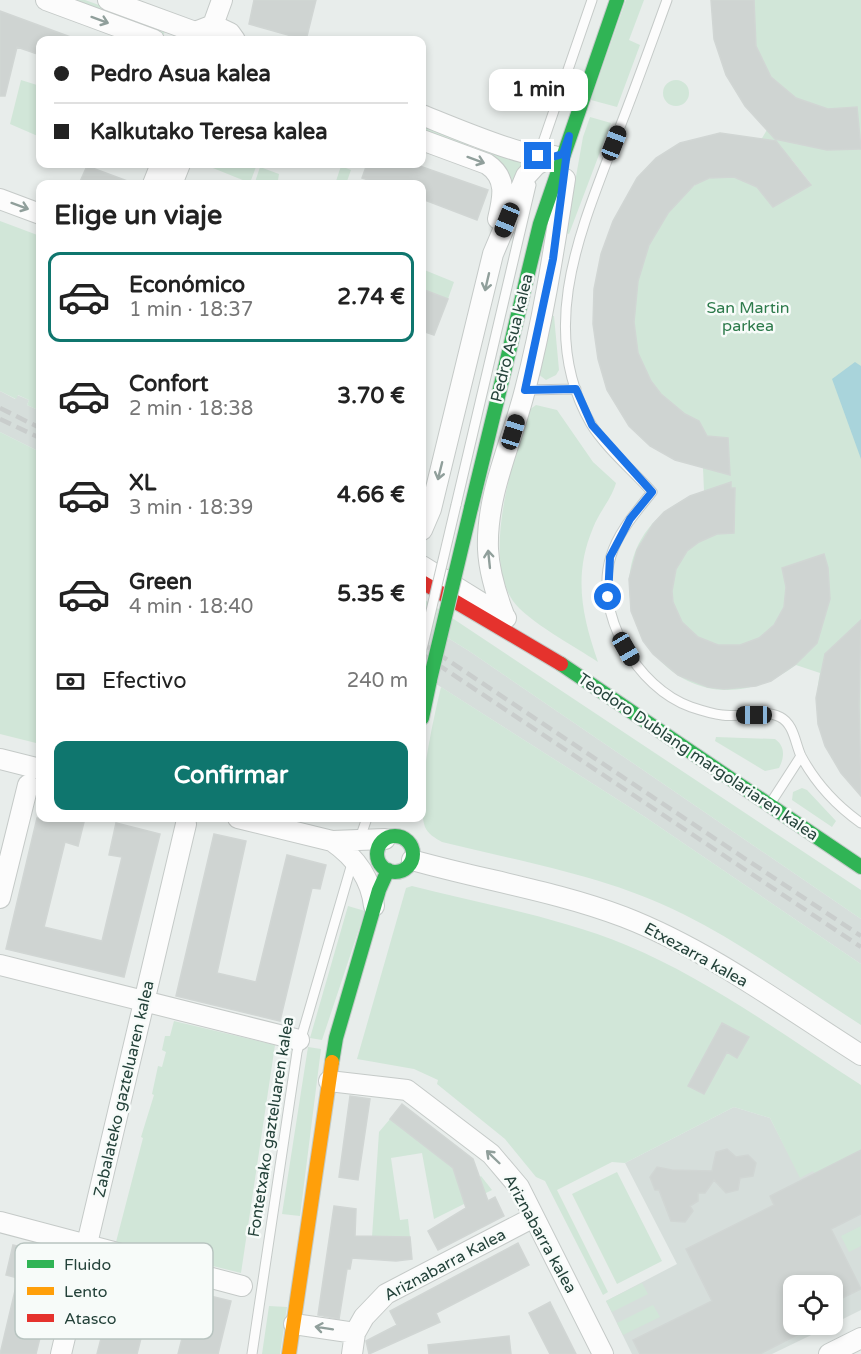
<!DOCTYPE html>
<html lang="es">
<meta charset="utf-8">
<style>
:root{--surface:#fff;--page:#f2f2f2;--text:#222;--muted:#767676;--line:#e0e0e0;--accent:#0f766e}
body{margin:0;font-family:"Varela Round",sans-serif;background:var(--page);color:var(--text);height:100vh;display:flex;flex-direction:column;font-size:22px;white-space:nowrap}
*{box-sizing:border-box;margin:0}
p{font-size:20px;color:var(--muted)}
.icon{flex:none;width:33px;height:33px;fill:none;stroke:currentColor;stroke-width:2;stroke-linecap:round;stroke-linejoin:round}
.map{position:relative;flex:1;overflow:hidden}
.drawer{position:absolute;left:36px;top:180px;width:390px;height:642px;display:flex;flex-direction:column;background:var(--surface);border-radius:12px;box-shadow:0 3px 9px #0003}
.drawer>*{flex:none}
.top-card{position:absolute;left:36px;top:36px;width:390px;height:132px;border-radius:12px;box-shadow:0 3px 9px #0003;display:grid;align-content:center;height:132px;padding:0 18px;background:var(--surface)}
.controls{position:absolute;left:783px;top:1275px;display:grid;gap:12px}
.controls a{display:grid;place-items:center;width:60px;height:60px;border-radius:12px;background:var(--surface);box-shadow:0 3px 9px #0003;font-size:30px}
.end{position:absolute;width:27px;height:27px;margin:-14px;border:8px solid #1a73e8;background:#fff;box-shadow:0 0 0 3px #fff}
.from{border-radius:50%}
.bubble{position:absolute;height:42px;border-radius:12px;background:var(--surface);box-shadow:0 3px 9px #0003;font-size:20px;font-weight:700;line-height:42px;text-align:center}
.car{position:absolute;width:18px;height:36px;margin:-18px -9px;border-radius:8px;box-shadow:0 0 4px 2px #0007;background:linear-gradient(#222 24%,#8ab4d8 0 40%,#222 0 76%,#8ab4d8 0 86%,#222 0)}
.top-card b{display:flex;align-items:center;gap:21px;height:57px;font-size:22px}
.top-card b+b{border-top:2px solid var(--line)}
.top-card i{width:15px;height:15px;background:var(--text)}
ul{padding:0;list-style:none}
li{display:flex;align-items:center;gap:18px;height:90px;margin:0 12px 9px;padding:0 6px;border:3px solid transparent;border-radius:12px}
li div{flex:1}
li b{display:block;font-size:22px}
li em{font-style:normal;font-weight:700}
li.selected{border-color:var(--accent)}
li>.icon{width:54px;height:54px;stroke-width:1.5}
h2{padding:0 18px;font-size:27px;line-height:72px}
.pay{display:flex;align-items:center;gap:15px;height:66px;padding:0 18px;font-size:22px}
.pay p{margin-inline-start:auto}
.action{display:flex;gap:12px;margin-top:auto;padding:12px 18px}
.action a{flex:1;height:69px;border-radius:12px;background:var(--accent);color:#fff;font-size:24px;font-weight:700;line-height:69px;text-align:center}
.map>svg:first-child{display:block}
.built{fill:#d6dedb}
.green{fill:#d1e6d8}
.water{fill:#a9d4db}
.building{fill:#cfd4d2;stroke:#d1d6d4;stroke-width:1.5}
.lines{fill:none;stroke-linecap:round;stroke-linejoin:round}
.lane-casing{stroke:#c5cac8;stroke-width:11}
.street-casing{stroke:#c5cac8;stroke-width:22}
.fast-casing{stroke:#c3cbc8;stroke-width:16}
.slow-casing{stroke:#c3cbc8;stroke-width:16}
.jam-casing{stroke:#c3cbc8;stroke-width:16}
.lane{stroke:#fcfcfc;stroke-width:9}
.street{stroke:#fcfcfc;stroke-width:20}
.fast{stroke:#30b455;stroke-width:14}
.slow{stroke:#ff9f0a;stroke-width:14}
.jam{stroke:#e5322d;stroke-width:14}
.rail{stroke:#c9cdcc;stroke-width:4.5;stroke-dasharray:12 6;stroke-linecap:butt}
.lane-bridge-casing{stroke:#c5cac8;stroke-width:11;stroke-linecap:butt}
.fast-bridge-casing{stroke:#c3cbc8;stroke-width:16;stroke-linecap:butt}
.lane-bridge{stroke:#fcfcfc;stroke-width:9}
.fast-bridge{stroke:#30b455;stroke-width:14}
.oneway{stroke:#909f9b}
.route{stroke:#1a73e8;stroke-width:8}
.labels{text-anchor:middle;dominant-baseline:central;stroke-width:5;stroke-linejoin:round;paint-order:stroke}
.park-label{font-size:16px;fill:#2d7a4b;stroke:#f7fbf9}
.street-label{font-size:16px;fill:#24423a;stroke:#f7fbf9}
.key{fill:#f7fbf9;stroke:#b8c4c0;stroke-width:1.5}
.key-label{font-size:16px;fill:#24423a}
</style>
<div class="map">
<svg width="861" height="1354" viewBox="0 0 861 1354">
<rect width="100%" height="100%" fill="#e8edeb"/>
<path class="built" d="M0 391 15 399 17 395 29 400 27 405 40 411V452L0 432Z
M422 622 469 651 861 919V964L645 817 422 675Z
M734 1107 770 1118 797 1170 861 1138V1310L833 1324 832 1286H794V1324L832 1325 772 1354H632L606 1301 677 1264 625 1163Z"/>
<path class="green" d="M63 0H85L166 29 163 36Z
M626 0H644L629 40 640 45 617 107 591 100Z
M754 0H861V147L857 107 828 109 796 98 771 77 756 46Z
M40 77V137L10 124 21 80 37 85Z
M663 93a13 13 0 1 1 26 0a13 13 0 1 1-26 0Z
M590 117 611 123 569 234 566 233 583 137Z
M422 121 470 138 466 150 422 134Z
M768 128C800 145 825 153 861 149V794C826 761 810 720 820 673L796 665C662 763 549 545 704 491L703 468 717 470 728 439 707 436C697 418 689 418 674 406 661 396 650 382 643 367 620 315 640 242 678 201 688 191 696 181 711 178 739 171 781 182 811 184L792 160 761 140Z
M481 143 525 162 507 211 478 154Z
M203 164H257L250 183Z
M341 166 351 170 346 184H335Z
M260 167 279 174 278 180 290 184 255 182Z
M0 221 40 236V411L27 405 29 400 18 395 16 399 0 391Z
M422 269 454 282 448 299 422 289Z
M548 316H554L559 370 556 375 546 380 538 374Z
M536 405 557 410 593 462 616 483C611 500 599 512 593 528 573 575 582 616 598 662 576 647 527 621 513 601 482 556 513 466 524 418L529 410Z
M0 432 40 452V744L0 734Z
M422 598 861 890V919L469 651 422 622Z
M441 687 645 817 861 964V1025C802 987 745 945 683 914 608 876 522 862 442 842 435 838 428 834 425 827 415 800 434 717 441 687Z
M716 737 775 739C786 747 784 758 779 768L765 771 715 741Z
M802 788 807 790 836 821 832 827 792 800 793 792Z
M412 886C483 904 558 917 626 945 710 980 785 1036 861 1085V1150L815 1174 813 1171 800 1178 770 1118 734 1107 625 1163 612 1162 557 1190 608 1292 603 1295 545 1181 536 1177 505 1139 437 1084 438 1080 414 1069 357 1059 406 888Z
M348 906 365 911 322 1040 310 1038Z
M174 1021 275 1045 241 1273 116 1242 143 1138 141 1137 154 1095 152 1094 158 1066 162 1067 166 1052 162 1050 165 1036H170Z
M308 1047 321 1049 300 1216 282 1214Z
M390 1119 454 1169 461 1191 481 1176 492 1190 434 1219 422 1153 391 1158 400 1220 408 1219 410 1237H372L379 1132Z
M617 1172 662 1261 617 1284 572 1194Z
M861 1226V1246L849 1252 841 1236Z
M642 1283 648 1294 612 1312 606 1301Z
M653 1305 660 1317 623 1335 617 1323Z
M269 1306 287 1307 280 1354H262Z"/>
<path class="water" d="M855 362 861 366V459L832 379Z"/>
<path class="building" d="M254 0H316L306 40 249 24Z
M711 0H754L756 46 771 77 796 98 828 109 857 107 861 149 827 150 775 139 745 106 726 75 714 39Z
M0 11 76 39 40 40V55L17 47 5 96H0Z
M720 133 776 141 811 185 773 207 757 187 734 177 709 178 694 185 668 213 649 245 638 281 634 322 638 353 651 381 661 394 685 414 699 421 707 436 728 438 730 475 675 460 650 446 629 426 607 390 598 359 593 324 594 289 601 254 613 221 637 178 656 158 680 143Z
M367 164H414L488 190 477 220 422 199V184H381L362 178Z
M87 166 133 183 132 184H79Z
M422 289 448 299 434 335 422 331Z
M731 482V488H735L734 533 717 534 699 542 687 551 676 569 672 591 673 602 682 622 698 637 718 645H740L759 638 774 625 784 607 786 587 782 568 824 554 828 568 830 599 817 643 796 664 771 681 756 686 724 689 708 687 678 675 653 654 643 641 631 611 629 579 637 550 653 524 664 512 690 496Z
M861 620 859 706 861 796 841 773 825 746 818 724 816 698 825 654Z
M37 818H85L78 846 65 842 44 927 102 941 122 857 109 855 116 823 160 834 124 977 6 949Z
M214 834 246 841 217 973 256 982 287 855 326 865 320 889 312 888 280 1021 176 996Z
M722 1023 749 1037 737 1058 727 1052 704 1094 688 1086Z
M350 1096 370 1099 358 1180 339 1177Z
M402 1104 473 1159 488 1201 495 1197 504 1216 438 1250 428 1231 466 1208 453 1168 390 1119Z
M727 1149 736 1157 748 1155 756 1163 753 1176 740 1178 738 1190 726 1193 714 1180 705 1193H698V1201L690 1206 693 1211 685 1222 671 1221 659 1190H655L650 1177 657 1167 672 1170 712 1171 716 1152Z
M861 1150V1214L831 1229 861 1289 832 1303V1286H794V1324H818L760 1354H640L633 1340 712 1301 686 1249 774 1205 770 1196Z
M334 1206 356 1209 355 1236 410 1237 412 1259 396 1261 352 1258 350 1269H347L339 1319 318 1315Z
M518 1243 529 1265 436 1313 440 1322 369 1354 366 1341 397 1325 390 1311Z
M13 1245 60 1257 36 1354H0L18 1278 6 1275Z
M118 1273 155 1283 137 1354H97Z
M194 1292 231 1301 218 1354H178Z
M550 1302 576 1354H550L529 1313Z
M509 1336 511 1354H429L428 1345Z"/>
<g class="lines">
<defs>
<path id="lane" d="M667 0C651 44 635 89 618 132 583 225 535 328 591 424 605 447 634 472 652 492 637 511 618 532 611 556 593 613 637 688 691 707 700 710 712 714 722 715 741 718 763 709 780 717 794 724 795 743 801 756 815 782 837 806 861 823
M538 157 592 0
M525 390 576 389
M456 505 531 185
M770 804 801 756
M359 841 367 818
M252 1354 297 1052 353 860"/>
<path id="street" d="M46 0 154 40
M108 0 195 32
M213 25 222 0
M189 40 195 32 213 25 230 33 235 40
M422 115C445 124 535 163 554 156
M422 140 487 164C508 178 503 198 498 219
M153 184 161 164
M172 184 180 164
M0 199 40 214
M422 530 431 509 493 254 526 176 536 165 549 158
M422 566 506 618
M504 615C496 594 489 572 488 549 486 494 512 442 525 390 543 321 554 249 565 179
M0 759 40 769
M238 818 332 841 385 839
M332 841C355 857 371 878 374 906
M412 860C482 880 556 891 624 917 709 950 785 1007 861 1055
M0 898 28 785
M0 965 299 1040
M329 1081 407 1090 491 1154 519 1187 603 1354
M0 1222 242 1286
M294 1324 355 1333
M61 1354 186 824
M352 1354 355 1333 364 1317 386 1294 534 1217
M829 1354 861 1338"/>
<path id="fast" d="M471 508 540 224 617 0
M561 664 861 867
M422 718 430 680
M377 854a18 18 0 1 1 36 0a18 18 0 1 1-36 0Z
M332 1062 336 1038 379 890 388 870"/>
<path id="slow" d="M289 1354 332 1062"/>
<path id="jam" d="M422 582 561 664"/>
</defs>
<use href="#lane" class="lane-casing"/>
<use href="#street" class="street-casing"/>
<use href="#fast" class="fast-casing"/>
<use href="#slow" class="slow-casing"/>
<use href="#jam" class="jam-casing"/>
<use href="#lane" class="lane"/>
<use href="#street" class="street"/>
<use href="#fast" class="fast"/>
<use href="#slow" class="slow"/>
<use href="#jam" class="jam"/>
<path class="rail" d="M0 408 40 428
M0 419 40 438
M422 643 861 936
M422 654 861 947"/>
<defs>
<path id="lane-bridge" d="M422 649 456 505"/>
<path id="fast-bridge" d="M430 680 471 508"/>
</defs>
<use href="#lane-bridge" class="lane-bridge-casing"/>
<use href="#fast-bridge" class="fast-bridge-casing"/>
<use href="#lane-bridge" class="lane-bridge"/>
<use href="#fast-bridge" class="fast-bridge"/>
</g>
<defs><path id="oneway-shaft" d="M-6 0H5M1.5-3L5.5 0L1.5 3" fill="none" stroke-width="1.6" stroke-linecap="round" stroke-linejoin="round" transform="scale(1.5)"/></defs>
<g class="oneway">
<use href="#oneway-shaft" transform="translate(100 20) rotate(20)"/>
<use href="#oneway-shaft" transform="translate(476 160) rotate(20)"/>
<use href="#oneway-shaft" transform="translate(20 206) rotate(20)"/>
<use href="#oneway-shaft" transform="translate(487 282) rotate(103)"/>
<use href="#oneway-shaft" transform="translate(440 471) rotate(104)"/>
<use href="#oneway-shaft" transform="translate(489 559) rotate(-96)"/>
<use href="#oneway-shaft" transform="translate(493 1157) rotate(-136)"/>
<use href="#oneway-shaft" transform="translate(324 1328) rotate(-171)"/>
</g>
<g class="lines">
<path class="route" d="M538 156 549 158 563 154 569 136 553 259 525 390 576 389 592 425 652 492 630 519 610 557 608 597"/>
</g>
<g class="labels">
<g class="park-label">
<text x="748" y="308">San Martin<tspan x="748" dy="18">parkea</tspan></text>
</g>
<g class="street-label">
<text transform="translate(512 338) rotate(-76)">Pedro Asua kalea</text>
<text transform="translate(698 757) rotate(34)">Teodoro Dublang margolariaren kalea</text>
<text transform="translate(696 955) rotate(29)">Etxezarra kalea</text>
<text transform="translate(124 1089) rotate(-77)">Zabalateko gazteluaren kalea</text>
<text transform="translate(271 1127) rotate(-81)">Fontetxako gazteluaren kalea</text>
<text transform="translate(540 1234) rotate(61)">Ariznabarra kalea</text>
<text transform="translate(445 1265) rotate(-28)">Ariznabarra Kalea</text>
</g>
</g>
<rect x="15" y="1243" width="198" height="96" rx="9" class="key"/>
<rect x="27" y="1260" width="27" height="8" fill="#30b455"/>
<rect x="27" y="1287" width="27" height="8" fill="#ff9f0a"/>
<rect x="27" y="1314" width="27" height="8" fill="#e5322d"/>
<g class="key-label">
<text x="64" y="1270">Fluido</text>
<text x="64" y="1297">Lento</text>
<text x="64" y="1324">Atasco</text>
</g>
</svg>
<div class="controls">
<a><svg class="icon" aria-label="locate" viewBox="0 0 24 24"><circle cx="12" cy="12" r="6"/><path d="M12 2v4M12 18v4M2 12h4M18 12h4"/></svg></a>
</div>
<i class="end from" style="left:608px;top:597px"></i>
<i class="end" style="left:538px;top:156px"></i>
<div class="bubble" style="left:489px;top:69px;width:99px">1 min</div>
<i class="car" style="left:614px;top:143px;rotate:21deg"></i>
<i class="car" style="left:507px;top:220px;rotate:202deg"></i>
<i class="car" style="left:513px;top:432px;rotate:17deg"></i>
<i class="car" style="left:626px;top:649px;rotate:150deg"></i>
<i class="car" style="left:754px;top:715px;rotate:270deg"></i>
<div class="top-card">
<b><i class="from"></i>Pedro Asua kalea</b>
<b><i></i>Kalkutako Teresa kalea</b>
</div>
<section class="drawer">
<h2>Elige un viaje</h2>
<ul>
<li class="selected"><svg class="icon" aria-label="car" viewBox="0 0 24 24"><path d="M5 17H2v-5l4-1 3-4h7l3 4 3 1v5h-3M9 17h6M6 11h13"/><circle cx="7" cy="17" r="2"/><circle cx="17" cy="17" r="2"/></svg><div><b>Económico</b><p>1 min · 18:37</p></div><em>2.74 €</em></li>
<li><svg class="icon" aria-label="car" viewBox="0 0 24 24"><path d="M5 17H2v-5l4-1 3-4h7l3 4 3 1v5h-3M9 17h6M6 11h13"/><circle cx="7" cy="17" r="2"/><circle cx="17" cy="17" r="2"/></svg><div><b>Confort</b><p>2 min · 18:38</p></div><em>3.70 €</em></li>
<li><svg class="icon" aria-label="car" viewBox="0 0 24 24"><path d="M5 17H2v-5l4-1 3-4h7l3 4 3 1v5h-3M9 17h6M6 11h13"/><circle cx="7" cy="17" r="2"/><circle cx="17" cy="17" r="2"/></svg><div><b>XL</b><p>3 min · 18:39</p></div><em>4.66 €</em></li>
<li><svg class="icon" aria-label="car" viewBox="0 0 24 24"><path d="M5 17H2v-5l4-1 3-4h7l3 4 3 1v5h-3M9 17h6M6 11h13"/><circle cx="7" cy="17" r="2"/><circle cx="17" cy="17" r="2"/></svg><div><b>Green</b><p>4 min · 18:40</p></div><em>5.35 €</em></li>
</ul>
<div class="pay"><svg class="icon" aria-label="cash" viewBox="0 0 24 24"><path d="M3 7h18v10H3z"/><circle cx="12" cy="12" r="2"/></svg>Efectivo<p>240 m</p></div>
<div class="action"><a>Confirmar</a></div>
</section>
</div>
